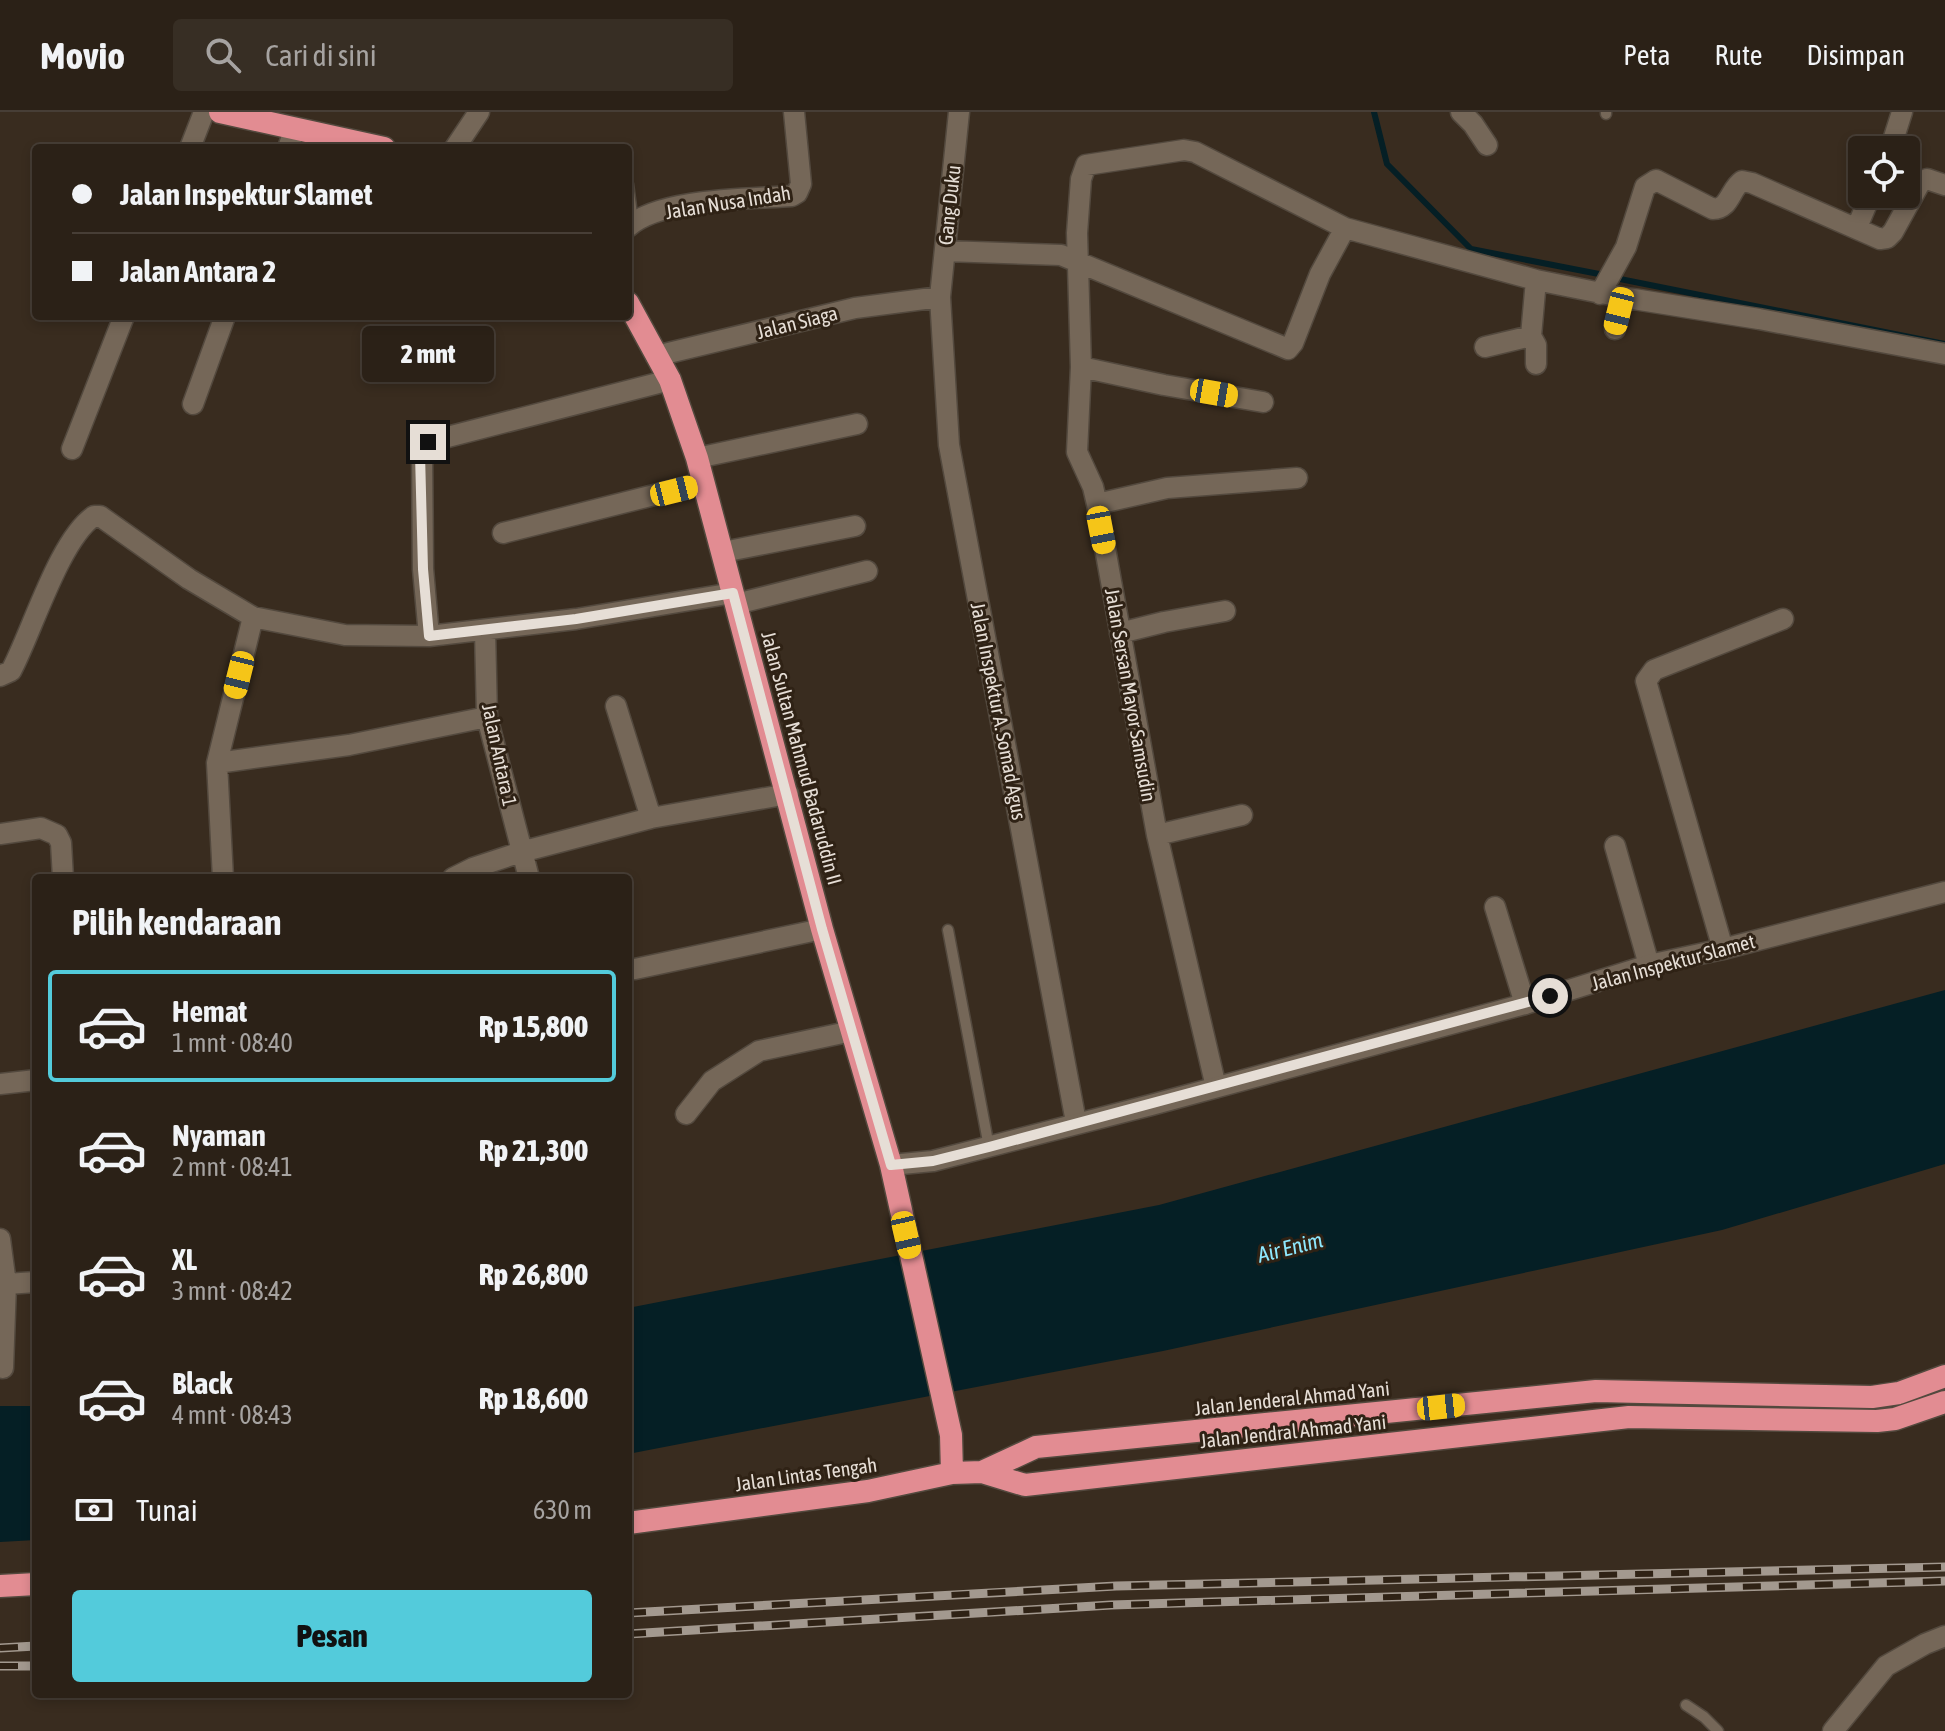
<!DOCTYPE html>
<html lang="id">
<meta charset="utf-8">
<style>
:root{--surface:#2b2117;--page:#372e24;--text:#f1f3f6;--muted:#a6a3a1;--line:#473e36;--accent:#53cbdb}
body{margin:0;font-family:"Asap Condensed",sans-serif;background:var(--page);color:var(--text);height:100vh;display:flex;flex-direction:column;font-size:30px;white-space:nowrap}
*{box-sizing:border-box;margin:0}
p{font-size:26px;color:var(--muted)}
.icon{flex:none;width:44px;height:44px;fill:none;stroke:currentColor;stroke-width:2;stroke-linecap:round;stroke-linejoin:round}
.map{position:relative;flex:1;overflow:hidden}
.drawer{position:absolute;left:32px;top:762px;width:600px;height:824px;display:flex;flex-direction:column;background:var(--surface);border-radius:8px;box-shadow:0 4px 12px #0003,0 0 0 2px var(--line)}
.drawer>*{flex:none}
.hud{position:absolute;left:32px;top:32px;width:600px;height:176px;border-radius:8px;box-shadow:0 4px 12px #0003,0 0 0 2px var(--line);display:grid;align-content:center;height:176px;padding:0 40px;background:var(--surface)}
.buttons{position:absolute;left:1848px;top:24px;display:grid;gap:16px}
.buttons a{display:grid;place-items:center;width:72px;height:72px;border-radius:8px;background:var(--surface);box-shadow:0 4px 12px #0003,0 0 0 2px var(--line);font-size:40px}
.end{position:absolute;width:36px;height:36px;margin:-18px;border:10px solid #e6ded6;background:#111;box-shadow:0 0 0 4px #111}
.from{border-radius:50%}
.bubble{position:absolute;height:56px;border-radius:8px;background:var(--surface);box-shadow:0 4px 12px #0003,0 0 0 2px var(--line);font-size:26px;font-weight:800;line-height:56px;text-align:center}
.car{position:absolute;width:24px;height:48px;margin:-24px -12px;border-radius:10px;box-shadow:0 0 6px 2px #0007;background:linear-gradient(#f5c518 24%,#345 0 40%,#f5c518 0 76%,#345 0 86%,#f5c518 0)}
.hud b{display:flex;align-items:center;gap:28px;height:76px;font-size:30px}
.hud b+b{border-top:2px solid var(--line)}
.hud i{width:20px;height:20px;background:var(--text)}
ul{padding:0;list-style:none}
li{display:flex;align-items:center;gap:24px;height:112px;margin:0 16px 12px;padding:0 24px;border:4px solid transparent;border-radius:8px}
li div{flex:1}
li b{display:block;font-size:30px}
li em{font-style:normal;font-weight:800}
li.current{border-color:var(--accent)}
li>.icon{width:72px;height:72px;stroke-width:1.5}
h2{padding:0 40px;font-size:36px;line-height:96px}
.pay{display:flex;align-items:center;gap:20px;height:88px;padding:0 40px;font-size:30px}
.pay p{margin-inline-start:auto}
.button{display:flex;gap:16px;margin-top:auto;padding:16px 40px}
.button a{flex:1;height:92px;border-radius:8px;background:var(--accent);color:#111;font-size:32px;font-weight:800;line-height:92px;text-align:center}
header{display:flex;align-items:center;gap:48px;box-sizing:border-box;height:112px;padding:0 40px;background:var(--surface);border-bottom:2px solid var(--line)}
header strong{font-size:38px}
nav{display:flex;gap:44px;margin-inline-start:auto;font-size:28px}
.search{width:560px;height:72px;background:var(--page);display:flex;align-items:center;gap:20px;box-sizing:border-box;padding:0 28px;border-radius:8px;color:var(--muted);font-size:30px}
.map>svg:first-child{display:block}
.water{fill:#051f25}
.lines{fill:none;stroke-linecap:round;stroke-linejoin:round}
.stream{stroke:#051f25;stroke-width:6}
.service-casing{stroke:#53493e;stroke-width:13}
.minor-casing{stroke:#53493e;stroke-width:23}
.tertiary-casing{stroke:#53493e;stroke-width:23}
.trunk-casing{stroke:#53493e;stroke-width:25}
.service{stroke:#756758;stroke-width:10}
.minor{stroke:#756758;stroke-width:20}
.tertiary{stroke:#756758;stroke-width:20}
.trunk{stroke:#e28c92;stroke-width:22}
.rail-casing{stroke:#a3998f;stroke-width:9}
.rail{stroke:#2f2215;stroke-width:6;stroke-dasharray:18;stroke-linecap:butt}
.route{stroke:#e6ded6;stroke-width:10}
.labels{text-anchor:middle;dominant-baseline:central;stroke-width:6;stroke-linejoin:round;paint-order:stroke}
.street-label{font-size:20px;fill:#e6ded6;stroke:#2f2215}
.water-label{font-size:22px;font-style:italic;fill:#8ee8fe;stroke:#2f2215}
</style>
<header>
<strong>Movio</strong>
<div class="search"><svg class="icon" aria-label="search" viewBox="0 0 24 24"><circle cx="10" cy="10" r="6"/><path d="M15 15l6 6"/></svg>Cari di sini</div>
<nav><a>Peta</a><a>Rute</a><a>Disimpan</a></nav>
</header>
<div class="map">
<svg width="1945" height="1619" viewBox="0 0 1945 1619">
<rect width="100%" height="100%" fill="#392c1f"/>
<path class="water" d="M1945 878V1052L1722 1118 1163 1239 628 1342V1196L1159 1093Z
M0 1294H36V1428L0 1430Z"/>
<g class="lines">
<path class="stream" d="M1374 0 1387 52 1471 137 1604 163
M1615 166 1945 232"/>
<defs>
<path id="service" d="M1606 2V0
M628 72 633 110
M948 818 989 1035
M1686 1593 1704 1605 1718 1619"/>
<path id="minor" d="M959 0 940 185 949 333 1076 1010
M1461 0 1473 12 1487 33
M190 36 204 0
M288 36 295 16
M455 36 479 0
M1890 38 1902 0
M628 115C659 86 750 87 792 84L797 81 801 72 794 0
M1857 115 1871 82
M945 139 1061 143 1288 237 1293 231 1320 162 1345 116
M1536 168 1531 224 1536 233V252
M1600 182 1626 135 1645 75 1656 68 1713 97C1730 97 1730 77 1742 69L1752 71 1880 127 1887 126 1893 120 1920 71 1927 67 1945 73
M1621 185 1759 207 1945 242
M1485 235 1531 224
M656 244 855 196 940 185
M1081 255 1164 273 1263 290
M670 268 428 330 422 334 423 457 429 524 576 507 733 481
M193 292 225 204
M72 337 124 204
M697 346 857 312
M1097 392 1167 376 1297 366
M503 421 702 371
M723 440 855 414
M736 492 867 459
M253 505 345 523 429 524
M485 518 487 605 529 766
M1120 521 1164 510 1225 499
M0 564 11 559C32 520 59 428 94 404H100L189 467 253 505 217 651 223 766
M616 594 651 706
M217 651 349 633 487 605
M0 722 41 716 57 723 61 731 63 766
M1157 723 1242 703
M1615 734 1649 853
M453 766 473 756 521 740 651 706 788 682
M1495 795 1525 892
M1723 837 1646 569 1654 558 1783 507
M635 857 822 817
M0 972 36 968
M1216 975 1157 723 1097 392 1093 375 1077 340 1081 255 1077 121 1081 67 1086 53 1184 38 1195 40 1345 116 1536 168 1621 185 1615 217
M686 1002 712 969 759 939 852 919
M0 1127 6 1172 3 1256
M6 1172 36 1170
M1833 1619 1886 1554 1925 1532 1945 1524"/>
<path id="tertiary" d="M891 1053 933 1049 1151 993 1525 892 1649 853 1723 837 1945 780"/>
<path id="trunk" d="M220 0 384 36
M628 191 670 268 697 346 822 817 891 1053 951 1323 952 1361 868 1379 628 1411
M982 1360 1036 1335 1596 1279 1872 1285 1899 1281 1945 1264
M952 1361 982 1360 1025 1373 1629 1305 1877 1309 1895 1307 1945 1290
M0 1474 36 1472"/>
</defs>
<use href="#service" class="service-casing"/>
<use href="#minor" class="minor-casing"/>
<use href="#tertiary" class="tertiary-casing"/>
<use href="#trunk" class="trunk-casing"/>
<use href="#service" class="service"/>
<use href="#minor" class="minor"/>
<use href="#tertiary" class="tertiary"/>
<use href="#trunk" class="trunk"/>
<defs>
<path id="rail" d="M628 1501 1116 1474 1945 1455
M628 1522 1111 1493 1945 1469
M0 1536 36 1534
M0 1554H36"/>
</defs>
<use href="#rail" class="rail-casing"/>
<use href="#rail" class="rail"/>
</g>
<g class="lines">
<path class="route" d="M428 330 422 334 420 342 423 457 429 524 576 507 733 481 822 817 891 1053 933 1049 989 1035 1550 884"/>
</g>
<g class="labels">
<g class="street-label">
<text transform="translate(728 90) rotate(-9)">Jalan Nusa Indah</text>
<text transform="translate(949 93) rotate(-84)">Gang Duku</text>
<text transform="translate(797 210) rotate(-14)">Jalan Siaga</text>
<text transform="translate(1131 583) rotate(80)">Jalan Sersan Mayor Samsudin</text>
<text transform="translate(999 599) rotate(79)">Jalan Inspektur A. Somad Agus</text>
<text transform="translate(500 643) rotate(78)">Jalan Antara 1</text>
<text transform="translate(802 646) rotate(75)">Jalan Sultan Mahmud Badaruddin II</text>
<text transform="translate(1673 850) rotate(-15)">Jalan Inspektur Slamet</text>
<text transform="translate(1292 1286) rotate(-6)">Jalan Jenderal Ahmad Yani</text>
<text transform="translate(1293 1319) rotate(-6)">Jalan Jendral Ahmad Yani</text>
<text transform="translate(806 1362) rotate(-8)">Jalan Lintas Tengah</text>
</g>
<g class="water-label">
<text transform="translate(1290 1135) rotate(-14)">Air Enim</text>
</g>
</g>
</svg>
<div class="buttons">
<a><svg class="icon" aria-label="locate" viewBox="0 0 24 24"><circle cx="12" cy="12" r="6"/><path d="M12 2v4M12 18v4M2 12h4M18 12h4"/></svg></a>
</div>
<i class="end from" style="left:1550px;top:884px"></i>
<i class="end" style="left:428px;top:330px"></i>
<div class="bubble" style="left:362px;top:214px;width:132px">2 mnt</div>
<i class="car" style="left:1619px;top:199px;rotate:194deg"></i>
<i class="car" style="left:1214px;top:281px;rotate:100deg"></i>
<i class="car" style="left:674px;top:379px;rotate:76deg"></i>
<i class="car" style="left:1101px;top:418px;rotate:169deg"></i>
<i class="car" style="left:239px;top:563px;rotate:194deg"></i>
<i class="car" style="left:906px;top:1123px;rotate:167deg"></i>
<i class="car" style="left:1441px;top:1295px;rotate:84deg"></i>
<div class="hud">
<b><i class="from"></i>Jalan Inspektur Slamet</b>
<b><i></i>Jalan Antara 2</b>
</div>
<section class="drawer">
<h2>Pilih kendaraan</h2>
<ul>
<li class="current"><svg class="icon" aria-label="car" viewBox="0 0 24 24"><path d="M5 17H2v-5l4-1 3-4h7l3 4 3 1v5h-3M9 17h6M6 11h13"/><circle cx="7" cy="17" r="2"/><circle cx="17" cy="17" r="2"/></svg><div><b>Hemat</b><p>1 mnt · 08:40</p></div><em>Rp 15,800</em></li>
<li><svg class="icon" aria-label="car" viewBox="0 0 24 24"><path d="M5 17H2v-5l4-1 3-4h7l3 4 3 1v5h-3M9 17h6M6 11h13"/><circle cx="7" cy="17" r="2"/><circle cx="17" cy="17" r="2"/></svg><div><b>Nyaman</b><p>2 mnt · 08:41</p></div><em>Rp 21,300</em></li>
<li><svg class="icon" aria-label="car" viewBox="0 0 24 24"><path d="M5 17H2v-5l4-1 3-4h7l3 4 3 1v5h-3M9 17h6M6 11h13"/><circle cx="7" cy="17" r="2"/><circle cx="17" cy="17" r="2"/></svg><div><b>XL</b><p>3 mnt · 08:42</p></div><em>Rp 26,800</em></li>
<li><svg class="icon" aria-label="car" viewBox="0 0 24 24"><path d="M5 17H2v-5l4-1 3-4h7l3 4 3 1v5h-3M9 17h6M6 11h13"/><circle cx="7" cy="17" r="2"/><circle cx="17" cy="17" r="2"/></svg><div><b>Black</b><p>4 mnt · 08:43</p></div><em>Rp 18,600</em></li>
</ul>
<div class="pay"><svg class="icon" aria-label="cash" viewBox="0 0 24 24"><path d="M3 7h18v10H3z"/><circle cx="12" cy="12" r="2"/></svg>Tunai<p>630 m</p></div>
<div class="button"><a>Pesan</a></div>
</section>
</div>
